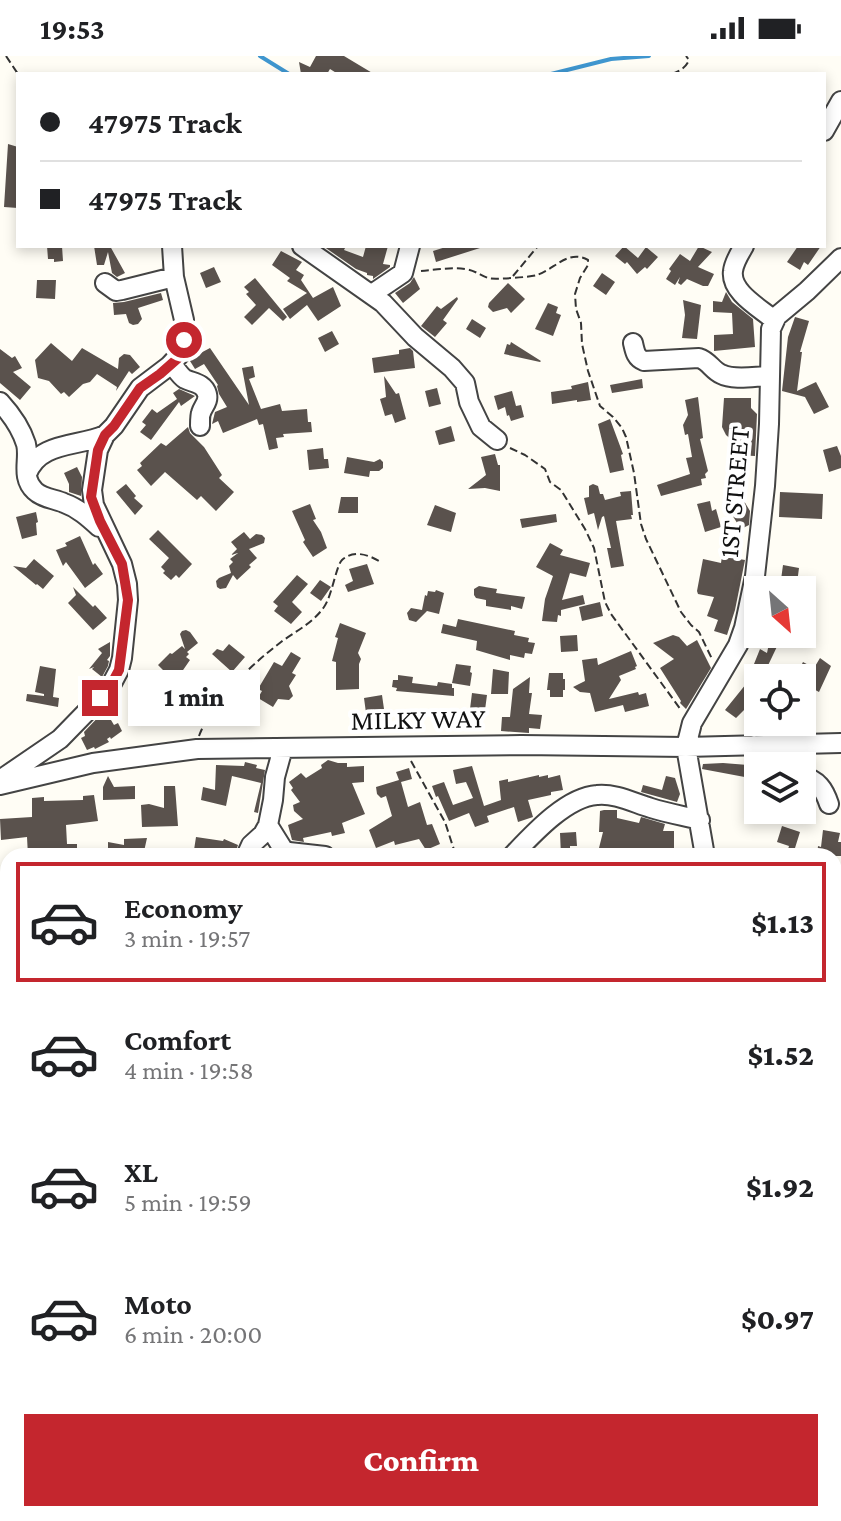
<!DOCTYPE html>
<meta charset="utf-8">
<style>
:root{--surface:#fff;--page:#f2f2f2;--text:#202124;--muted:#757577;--line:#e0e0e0;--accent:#c4262e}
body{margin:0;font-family:"Crimson Pro",serif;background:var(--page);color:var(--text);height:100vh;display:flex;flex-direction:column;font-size:30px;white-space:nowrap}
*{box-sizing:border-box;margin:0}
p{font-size:26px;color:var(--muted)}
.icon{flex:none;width:44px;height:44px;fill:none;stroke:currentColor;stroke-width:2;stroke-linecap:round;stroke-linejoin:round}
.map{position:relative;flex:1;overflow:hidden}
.side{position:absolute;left:0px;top:792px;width:842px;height:674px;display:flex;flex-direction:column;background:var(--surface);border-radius:24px 24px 0 0;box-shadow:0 4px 12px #0003}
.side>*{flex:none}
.top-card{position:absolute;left:16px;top:16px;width:810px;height:176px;border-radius:0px;box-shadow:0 4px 12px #0003;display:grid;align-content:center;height:176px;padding:0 24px;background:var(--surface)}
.needle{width:52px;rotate:153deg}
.tools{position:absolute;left:744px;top:520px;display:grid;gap:16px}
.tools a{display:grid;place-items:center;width:72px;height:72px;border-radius:0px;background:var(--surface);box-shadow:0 4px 12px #0003;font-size:40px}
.end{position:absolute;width:36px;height:36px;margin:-18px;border:10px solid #c4262e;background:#fff;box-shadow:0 0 0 4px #fff}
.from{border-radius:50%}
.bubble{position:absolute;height:56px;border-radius:0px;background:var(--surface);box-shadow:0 4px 12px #0003;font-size:26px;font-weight:800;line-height:56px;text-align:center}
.top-card b{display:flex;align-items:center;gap:28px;height:76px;font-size:30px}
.top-card b+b{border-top:2px solid var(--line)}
.top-card i{width:20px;height:20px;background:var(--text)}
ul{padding:14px 0 0;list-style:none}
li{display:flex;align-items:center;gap:24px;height:120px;margin:0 16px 12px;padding:0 8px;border:4px solid transparent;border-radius:0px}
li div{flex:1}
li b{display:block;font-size:30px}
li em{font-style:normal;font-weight:800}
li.selected{border-color:var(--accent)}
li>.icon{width:72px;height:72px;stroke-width:1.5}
.primary-button{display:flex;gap:16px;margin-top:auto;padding:16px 24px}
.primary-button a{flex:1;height:92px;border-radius:0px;background:var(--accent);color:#fff;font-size:32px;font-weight:800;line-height:92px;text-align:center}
.status{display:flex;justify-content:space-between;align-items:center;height:56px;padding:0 40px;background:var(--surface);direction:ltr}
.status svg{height:22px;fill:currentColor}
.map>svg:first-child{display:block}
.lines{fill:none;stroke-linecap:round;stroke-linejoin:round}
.stream{stroke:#3f96cf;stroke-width:4}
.building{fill:#5a524d}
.minor-casing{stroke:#444;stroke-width:22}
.path{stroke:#333;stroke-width:2;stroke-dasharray:8 4;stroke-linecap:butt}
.minor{stroke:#fff;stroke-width:18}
.route{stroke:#c4262e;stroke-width:10}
.labels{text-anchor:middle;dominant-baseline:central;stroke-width:8;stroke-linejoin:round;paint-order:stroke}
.street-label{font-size:28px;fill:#111;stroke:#fff}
</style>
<div class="status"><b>19:53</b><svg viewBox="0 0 49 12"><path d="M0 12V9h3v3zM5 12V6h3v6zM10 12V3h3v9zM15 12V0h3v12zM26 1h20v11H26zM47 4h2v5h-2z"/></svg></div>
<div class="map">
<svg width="841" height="1465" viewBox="0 0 841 1465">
<rect width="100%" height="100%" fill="#fffdf5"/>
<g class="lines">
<path class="stream" d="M260 0 289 18
M551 18 611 3 649 0"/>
</g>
<path class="building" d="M316 0H344L374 18H338L330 13 327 18H301L299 6 310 11Z
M8 88 18 91V152L4 151Z
M47 190H62L63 205 54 206V203H48Z
M94 190H110L125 217 117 221 112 217 108 196 104 209H97Z
M323 190H346L344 194 363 201 366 190H388L383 208 390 209V211L373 223V220L367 219V217L356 213Z
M449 190H480V192L436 206 433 195Z
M624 190 638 202 646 191 658 201 647 213 645 211 637 218 627 206 625 208 615 200Z
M699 190 712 196 698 211 714 218 708 230H703L687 223 681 229 678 227 680 221 675 229 666 223 671 215 669 213 680 198 690 205Z
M798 190H821L808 209 804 206 800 214 787 206Z
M281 195 302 206 296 214 304 219 301 224 313 242 333 231 341 250 318 265 307 249 290 263 283 253 307 237 287 225 290 222 272 209Z
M214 211 221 226 206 232 200 217Z
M602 217 615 226 606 239 593 230Z
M414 221 420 233 403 247 395 237 410 227Z
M255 222 287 261 283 265 269 252 252 269 244 261 256 249 246 238 249 236 244 231Z
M37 224H56L55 243 36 242Z
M508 227 525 243 511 257 507 252 493 256 488 251 489 247Z
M726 236 732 246 753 263 755 291 714 295V279L733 278 732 257 713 256V245L722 246Z
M161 237 163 244 138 252 142 263 138 268 133 269 129 267 126 258 114 259 113 247 124 246Z
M457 241 458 243 443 264 447 267 435 281 421 270 437 250 441 253Z
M683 244 701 249 697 283 682 282 685 259Z
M548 247 558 251 556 257 561 259 553 280 535 273Z
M795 261 809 265 800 296H802L797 335 816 326 829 351 814 358 805 341 782 335 788 281Z
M472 263 486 272 480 282 466 273Z
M332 275 339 288 325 296 318 282Z
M511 286 541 305 540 306 504 298 507 288 510 289Z
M51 287 72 305 82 292 118 313 119 302 124 298 130 299 140 311 132 318 129 315 116 335 117 331 97 318 90 326 83 328 69 341 64 336 61 338 49 325 38 322 35 304Z
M210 292 249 349 242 312 253 310 255 321 249 323 261 353 280 348 282 355 307 353 308 366H311L312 376 283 378 284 381 276 382 278 392 269 394 263 368 259 369 257 363 223 377 218 365 212 368 215 356 227 351 219 338 217 330 218 329 204 308 195 313 190 305 193 301Z
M410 292 413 295 415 312 374 317 372 302 399 298V294Z
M0 293 12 302 15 300 22 312 13 316 31 331 20 344 0 327Z
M384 320 396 338 399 337 406 363 395 367 392 358 385 360 380 343 386 341Z
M642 323 643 332 612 337 610 329Z
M588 326 591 344 577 346V344L552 348 551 336 572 333 571 330Z
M437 332 441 348 429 351 425 335Z
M179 333 195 340 181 350 179 346 151 384 140 376 146 369 142 366 152 353 157 357 177 343 173 337Z
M512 335 516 350 521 349 524 361 511 365 509 359 507 360 505 351 498 354 494 340Z
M698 341 703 382 700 383 708 415 705 418 706 422 701 423 702 429 661 440 657 429 690 418 686 402 692 401 688 378 685 379 683 369 688 359 685 344Z
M724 342H751V352L757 358 755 400 734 399V386L726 379 722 371Z
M610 363 623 398 621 399 624 414 610 417 598 368Z
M451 370 455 385 439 389 435 375Z
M188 371 190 377 204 391 222 419 219 422 234 436 216 455 201 440 197 444 165 416 151 430 137 414 142 410 140 407 161 387 166 390Z
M837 390 841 400V412L829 416 823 394Z
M323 392 324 403H328L329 412 309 414 307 394Z
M495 398 498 409H500V435L485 432 468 433 486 419 481 401Z
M347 401 374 406 380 403 383 406V412L379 415H370L369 421 344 417Z
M77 411 82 421 81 440 69 436V428L64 417Z
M126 428 136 440 134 442 143 450 135 459 116 436Z
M593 428 598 430 600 438H603L605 444 621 440 620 436 631 435 633 459H631L632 463 616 465 624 510 611 512 607 492H611L604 460 602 461 598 474 594 457 588 459 584 442 589 441V430Z
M780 436 823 438 822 463 779 461Z
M341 441H358V457H338Z
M710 445 712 455 716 453 721 471 705 476 697 448Z
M744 445 750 455 749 469 743 472 741 468 739 470 729 454Z
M310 448 316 463 313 464 321 476 327 492 313 501 303 486 305 484 292 455Z
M435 449 456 457 451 476 427 469Z
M36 456 38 466 36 467 37 479 22 483 16 461Z
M556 458 557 466 522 472 520 463Z
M158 474 192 508 179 522 176 519 171 524 163 517 165 515 161 511 169 502 149 483Z
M244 476 250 483 256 478 262 479 265 482 264 487 249 493 257 502 249 509 251 511 237 524 233 519 226 532 220 533 217 531 216 525 219 522 231 517 229 510 233 506 230 503 238 497 231 499 237 493 231 486Z
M80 480 93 509 95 507 103 518 85 532 66 506 63 510 56 494 67 490 65 487Z
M550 487 563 494 560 499 590 507 586 521 570 517 562 544 583 539 585 548 561 554V560L558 559 557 566 542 565 545 543 553 520 536 511Z
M722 500 745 504 735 554 727 579 714 575 718 564 707 560 714 541 698 538 697 535 703 503 721 507Z
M34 503 54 520 43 533 37 528 36 529 13 510 26 512Z
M367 508 374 528 348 536 345 529 353 525 349 513Z
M783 509 799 512 797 527 795 526 794 533 780 531Z
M297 519 308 528 292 546 302 556 291 568 274 555 278 550 273 546Z
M320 524 331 531 321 545 310 537Z
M479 530 497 533 496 537 525 541 522 553 511 550V554L486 550V544L476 542 474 539V533Z
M73 531 93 551 95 549 107 562 93 574 68 547 76 539Z
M436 534 444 537 439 558 427 555 416 566 409 564 407 557 411 552 422 554 425 539 427 540 428 535 435 536Z
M600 546 603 560 582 565 579 551Z
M458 563 515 575 514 579 529 582 528 586 535 587 532 598 525 597 524 602 510 599V604L476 594 477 585 441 577 443 568 456 571Z
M340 567 366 577 358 597 361 603 359 608V633L336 634V606L332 605 338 582 335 581Z
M186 574 190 576 198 587 187 596 189 598 186 601 190 604 181 617 196 627 186 641 165 620 167 618 158 609 170 597 172 598 182 590 185 593 180 578 182 575Z
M771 578H783L762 622H758V658L747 651 736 662 725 654 746 628 760 593 767 597Z
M577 579 578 595 561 596 560 580Z
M673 579 679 581 687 590 697 584 711 612 686 653 680 647 681 645 660 612 674 603 653 587Z
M110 586V600L107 604 109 605 108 610 102 621 92 613 94 611 89 613 102 597 98 593Z
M229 588 245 601 232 616 212 598 217 593 223 595Z
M631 595 637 610 635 611 636 613 619 620 621 624 609 643 638 636 639 639 646 637 649 650 625 656 623 649 595 656 590 637 580 636 573 631 585 625 582 604 597 602 598 609Z
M291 596 301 602 292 617 296 619 289 630 293 640 289 644 278 643 273 651 258 642 262 635 258 633 274 606 282 610Z
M820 602 831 610 819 636 806 629 802 626V622H795L803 606 814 612Z
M456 608 471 610 470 616 472 617 470 630 452 627Z
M40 610 56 613 53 641 59 642 58 651 26 645 27 638 44 640V638L35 636Z
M493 613 509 616 508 638H491Z
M549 617H563V623H565V634H563V641H550V634H547Z
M398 619 413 621 412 627 437 630 438 626 452 628V632H454V640L396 635 397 632 392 631 393 624H398Z
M530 621 529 637H532L529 658 542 659 540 673 529 672V677L501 675 502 661H510L513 633Z
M472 637 487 639 485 654 470 653Z
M382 639 385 660 374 662 373 656 366 657 364 642Z
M105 654 114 669 118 667 122 675 111 683 110 681 107 683 109 686 95 693 94 691 87 694 81 682 85 680 84 676Z
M328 704 338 707H347V711L364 710V726L352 727 365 758 342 767 345 777 332 780 331 776 303 782 304 786 292 784 288 769 303 763 294 755 293 749 300 746 291 734 293 732 289 726 301 717 306 722 322 712 321 709Z
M245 706 257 709 256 712 265 714 258 757 254 756 261 727 232 720 226 750 201 744 203 731 215 734 216 709 244 710Z
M723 707 748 709 751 716 750 722 702 713 703 708Z
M472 710 484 750 501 744 499 725 508 723V726L539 719V721L548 719V722L560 719 563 734 551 736V739L528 744 533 761 518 766 514 751 487 760 489 766 475 771 469 757 449 765 438 740 436 741 432 730 444 726 453 749 473 742 466 726 456 728 453 714Z
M409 712 412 723 401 726 408 751 420 746 427 769 432 768 440 788 426 794 419 783 395 789 394 785 376 792 369 774 392 760 386 740 381 742 377 738 376 731 399 724 396 716Z
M108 720 114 731 135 730V743L103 744V731Z
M666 720 675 722 680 738 677 746 641 736 643 729 662 734Z
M164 730H175L178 770 142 771 141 749 149 748 164 752Z
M94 739 98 765 66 769 67 788H77V800H28L27 781 1 784 0 763 32 761V742L44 741V745L83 744V740Z
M604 754H617V762L639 767 641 761 665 768 663 775H674V800H617L598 796 603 776H599L600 755Z
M782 770 800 776 795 792 814 798V800H786L789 790 777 786Z
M823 774 840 777 838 786H841V800H817L818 790 821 791Z
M576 776 577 790H570V800H561L560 777Z
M196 781 223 785 224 783 238 789 234 800H198V794H194Z
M147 782 143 800H78V793L108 792V786L124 789V783Z"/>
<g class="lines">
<defs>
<path id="minor" d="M824 75 841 45
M302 190 383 247 415 281 452 312 465 327 469 346 481 371 497 384
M744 190C740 197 734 206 733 215 730 236 760 252 774 264
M105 227 116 235 122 234 174 221
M372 238 403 217 410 190
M633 287C635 296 636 302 644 305L699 302C709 305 712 314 721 318 734 325 756 320 770 320
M172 308C176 313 180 320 185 323 193 327 204 327 207 338 209 346 203 350 201 357 200 359 200 367 200 370
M0 346C11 358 21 372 26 388 30 403 20 421 35 435 42 442 55 443 64 447 78 452 88 461 99 471
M27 418C39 385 79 391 105 379
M754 689 761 710
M802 720C818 724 824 733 829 748
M0 724 60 683 100 642 111 629 119 614 122 602 128 544 127 528 122 508 94 449 92 434 98 394 105 379 114 370 140 332 169 310 182 296 184 284V264L174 221 172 190
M0 729 93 707 197 693 521 689 686 691 841 687
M268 769 283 793 289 796 325 800
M246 800 251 789 263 778 268 769 273 744 275 721 283 692
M512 800C532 779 566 741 597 739 615 737 634 747 651 752 667 757 684 760 700 764
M705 800 686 691 692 667 738 589 744 572 755 520 765 430 769 368 771 273 777 260 807 235 841 202
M834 823 841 822
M836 966 841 992
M0 986 8 989
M0 1207 8 1206
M834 1220 838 1216 836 1191 841 1169
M595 1458 600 1465
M810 1458 811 1465
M83 1465 90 1458
M152 1465 154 1458
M739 1465V1458"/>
</defs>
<use href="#minor" class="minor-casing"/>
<path class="path" d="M6 0 18 18
M672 18C679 15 686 12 689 4L686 0
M421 215C435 214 450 211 465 213 474 214 480 219 488 222 493 224 532 221 537 219 555 213 568 193 588 204V209L580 222 575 238 576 253 581 267 582 288 588 315 600 350 613 361 622 372 626 381 634 417 641 468 646 483 681 556 691 569 699 576 712 603
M513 220 538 190
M510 392 525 399 545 413 550 426 561 434 585 473 594 492 605 546 611 558 681 654
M199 680C212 645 251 609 281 586 296 575 313 567 324 551 332 540 336 510 342 504 354 493 370 499 382 507
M411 705 445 766 456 800
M543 1465 560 1458"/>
<use href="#minor" class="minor"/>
</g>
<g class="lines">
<path class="route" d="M100 642 111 629 119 614 128 544 122 508 100 465 91 441 98 394 105 379 114 370 140 332 160 318 177 303 182 296 184 284"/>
</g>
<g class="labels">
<g class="street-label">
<text transform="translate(734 436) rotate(-85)">1ST STREET</text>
<text transform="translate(418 663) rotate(-1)">MILKY WAY</text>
</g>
</g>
</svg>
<div class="tools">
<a><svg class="needle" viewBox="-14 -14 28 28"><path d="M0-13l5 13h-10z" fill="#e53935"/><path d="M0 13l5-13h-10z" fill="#757577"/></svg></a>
<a><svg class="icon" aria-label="locate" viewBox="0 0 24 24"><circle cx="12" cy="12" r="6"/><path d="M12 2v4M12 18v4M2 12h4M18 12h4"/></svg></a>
<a><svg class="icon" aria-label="layers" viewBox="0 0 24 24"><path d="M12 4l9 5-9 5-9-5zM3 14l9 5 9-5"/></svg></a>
</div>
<i class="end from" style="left:184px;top:284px"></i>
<i class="end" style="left:100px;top:642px"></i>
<div class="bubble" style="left:128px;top:614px;width:132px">1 min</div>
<div class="top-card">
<b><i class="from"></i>47975 Track</b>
<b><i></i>47975 Track</b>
</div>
<section class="side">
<ul>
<li class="selected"><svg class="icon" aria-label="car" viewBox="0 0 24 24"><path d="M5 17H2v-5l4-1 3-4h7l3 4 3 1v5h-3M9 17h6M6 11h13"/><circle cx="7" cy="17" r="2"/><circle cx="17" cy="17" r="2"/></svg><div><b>Economy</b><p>3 min · 19:57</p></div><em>$1.13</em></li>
<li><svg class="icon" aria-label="car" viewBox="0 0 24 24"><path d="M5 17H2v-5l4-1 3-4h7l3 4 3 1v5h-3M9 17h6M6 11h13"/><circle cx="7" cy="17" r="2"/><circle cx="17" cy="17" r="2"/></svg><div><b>Comfort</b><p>4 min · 19:58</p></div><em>$1.52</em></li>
<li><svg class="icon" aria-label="car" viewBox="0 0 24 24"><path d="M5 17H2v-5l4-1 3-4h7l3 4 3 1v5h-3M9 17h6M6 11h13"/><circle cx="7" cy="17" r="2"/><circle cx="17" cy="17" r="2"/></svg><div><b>XL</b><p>5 min · 19:59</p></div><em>$1.92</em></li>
<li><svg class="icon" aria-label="car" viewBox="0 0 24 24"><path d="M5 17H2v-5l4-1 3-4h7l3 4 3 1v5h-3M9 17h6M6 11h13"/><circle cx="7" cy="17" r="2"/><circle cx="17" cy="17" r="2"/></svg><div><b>Moto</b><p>6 min · 20:00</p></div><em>$0.97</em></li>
</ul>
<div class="primary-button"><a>Confirm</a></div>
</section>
</div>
